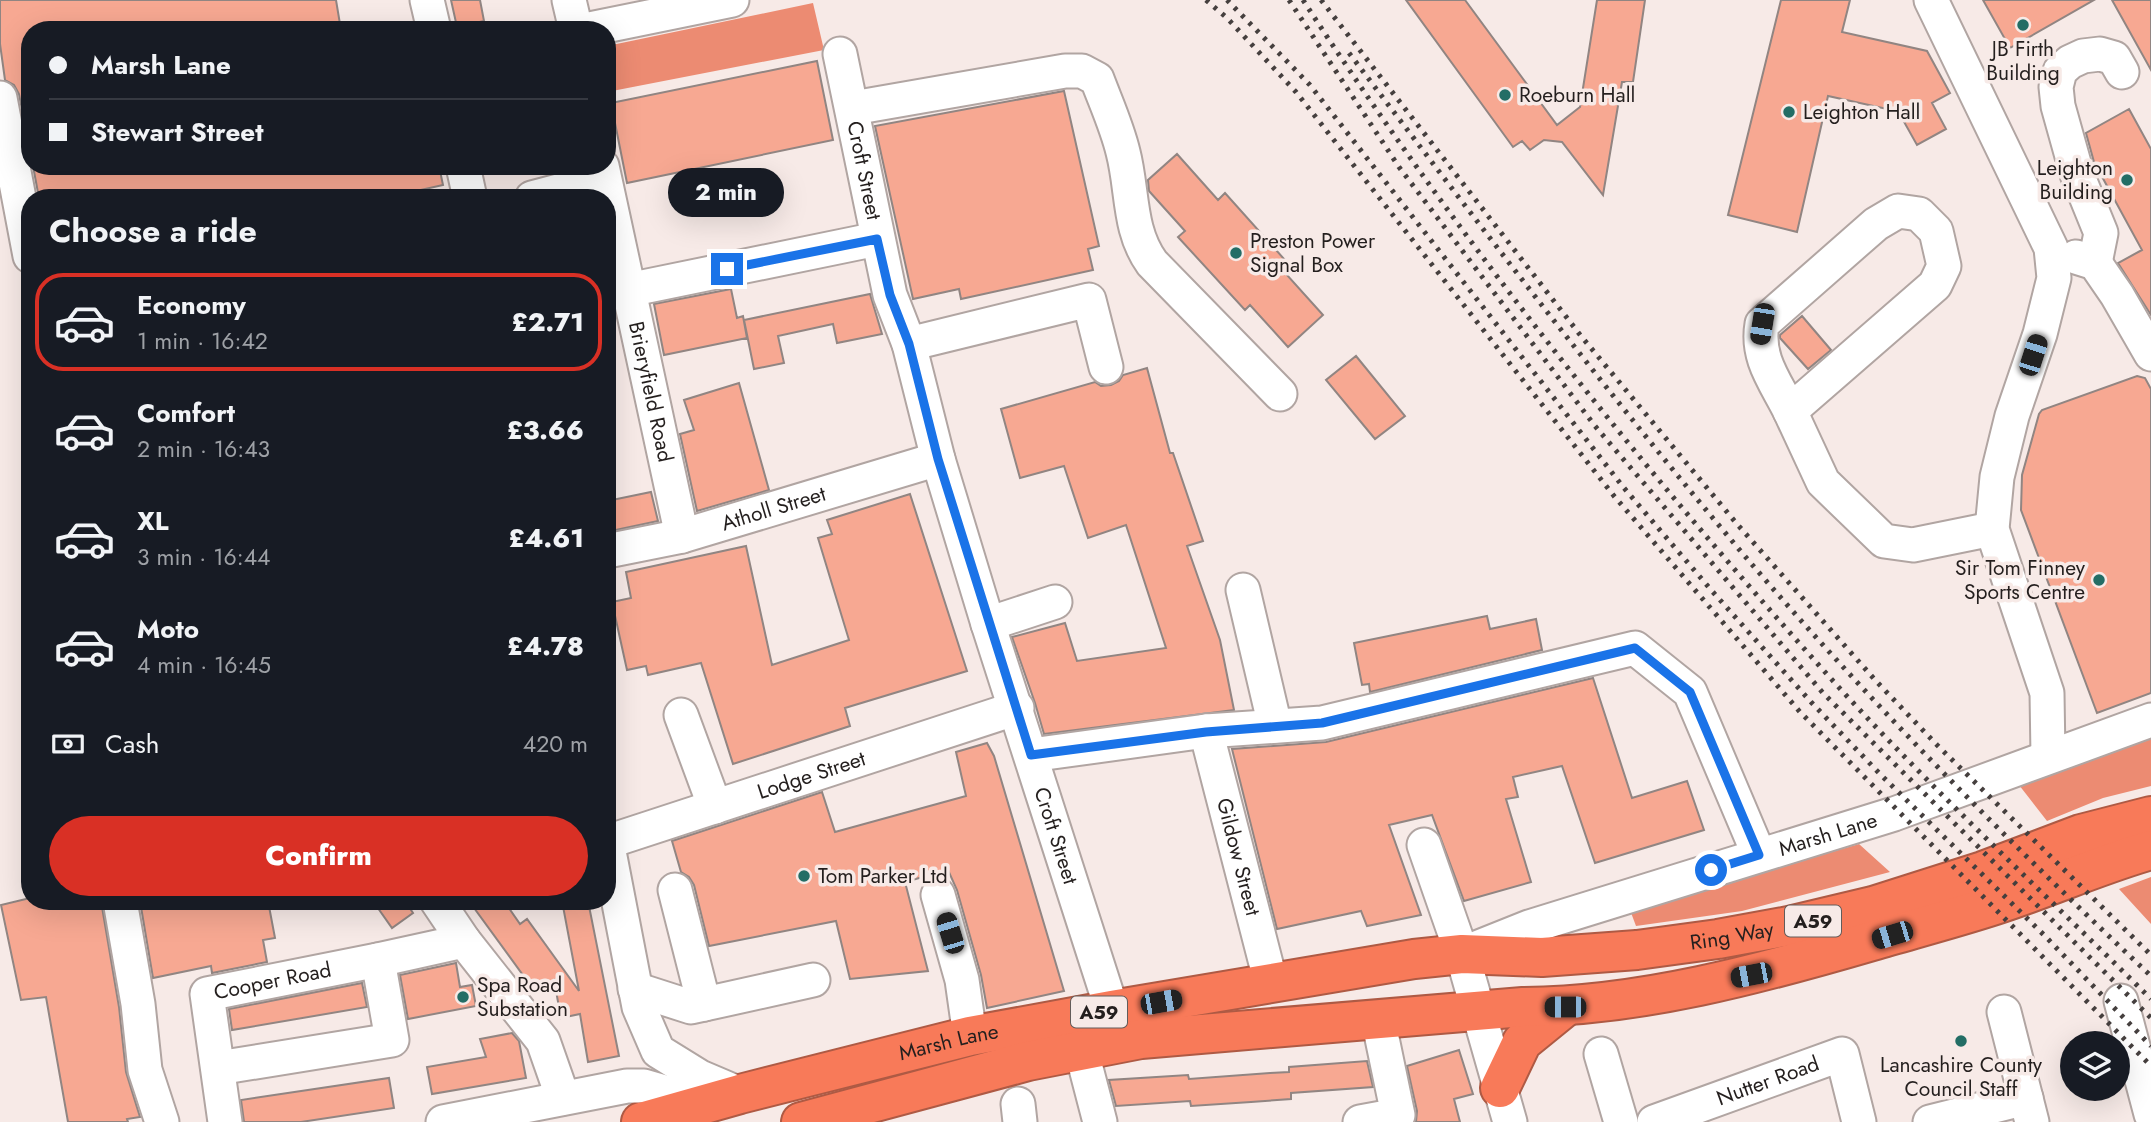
<!DOCTYPE html>
<meta charset="utf-8">
<style>
:root{--surface:#171b24;--page:#242831;--text:#f1f3f6;--muted:#9ea1a6;--line:#363941;--accent:#d93025}
body{margin:0;font-family:Jost,sans-serif;background:var(--page);color:var(--text);height:100vh;display:flex;flex-direction:column;font-size:26px;white-space:nowrap}
*{box-sizing:border-box;margin:0}
p{font-size:23px;color:var(--muted)}
.icon{flex:none;width:38px;height:38px;fill:none;stroke:currentColor;stroke-width:2;stroke-linecap:round;stroke-linejoin:round}
.map{position:relative;flex:1;overflow:hidden}
.drawer{position:absolute;left:21px;top:189px;width:595px;height:721px;display:flex;flex-direction:column;background:var(--surface);border-radius:28px;box-shadow:0 7px 28px #0002}
.drawer>*{flex:none}
.guide{position:absolute;left:21px;top:21px;width:595px;height:154px;border-radius:28px;box-shadow:0 7px 28px #0002;display:grid;align-content:center;height:154px;padding:0 28px;background:var(--surface)}
.buttons{position:absolute;left:2060px;top:1031px;display:grid;gap:14px}
.buttons a{display:grid;place-items:center;width:70px;height:70px;border-radius:50%;background:var(--surface);box-shadow:0 7px 28px #0002;font-size:35px}
.end{position:absolute;width:32px;height:32px;margin:-16px;border:9px solid #1a73e8;background:#fff;box-shadow:0 0 0 4px #fff}
.from{border-radius:50%}
.bubble{position:absolute;height:49px;border-radius:24px;background:var(--surface);box-shadow:0 7px 28px #0002;font-size:23px;font-weight:800;line-height:49px;text-align:center}
.car{position:absolute;width:21px;height:42px;margin:-21px -10px;border-radius:9px;box-shadow:0 0 5px 2px #0007;background:linear-gradient(#222 24%,#8ab4d8 0 40%,#222 0 76%,#8ab4d8 0 86%,#222 0)}
.guide b{display:flex;align-items:center;gap:24px;height:66px;font-size:26px}
.guide b+b{border-top:2px solid var(--line)}
.guide i{width:18px;height:18px;background:var(--text)}
ul{padding:0;list-style:none}
li{display:flex;align-items:center;gap:21px;height:98px;margin:0 14px 10px;padding:0 14px;border:4px solid transparent;border-radius:28px}
li div{flex:1}
li b{display:block;font-size:26px}
li em{font-style:normal;font-weight:800}
li.selected{border-color:var(--accent)}
li>.icon{width:63px;height:63px;stroke-width:1.5}
h2{padding:0 28px;font-size:32px;line-height:84px}
.pay{display:flex;align-items:center;gap:18px;height:77px;padding:0 28px;font-size:26px}
.pay p{margin-inline-start:auto}
.primary-button{display:flex;gap:14px;margin-top:auto;padding:14px 28px}
.primary-button a{flex:1;height:80px;border-radius:42px;background:var(--accent);color:#fff;font-size:28px;font-weight:800;line-height:80px;text-align:center}
.map>svg:first-child{display:block}
.forest{fill:#ec8b72}
.building{fill:#f7a892;stroke:#918582;stroke-width:2}
.lines{fill:none;stroke-linecap:round;stroke-linejoin:round}
.minor-casing{stroke:#b1a5a2;stroke-width:37}
.highway-casing{stroke:#ae5a44;stroke-width:42}
.minor{stroke:#fff;stroke-width:33}
.highway{stroke:#f87a59;stroke-width:38}
.rail{stroke:#453f3e;stroke-width:5;stroke-dasharray:3.5 7;stroke-linecap:butt}
.route{stroke:#1a73e8;stroke-width:9}
.poi-dot{fill:#236d65;stroke:#f7eae7;stroke-width:2.5}
.labels{text-anchor:middle;dominant-baseline:central;stroke-width:7;stroke-linejoin:round;paint-order:stroke}
.shield{fill:#f7eae7;stroke:#635c5a;stroke-width:2}
.shield-label{font-size:19px;font-weight:bold;fill:#241f1e}
.poi-label{font-size:21px;fill:#241f1e;stroke:#f7eae7;text-anchor:start}
.street-label{font-size:21px;fill:#241f1e;stroke:#f7eae7}
</style>
<div class="map">
<svg width="2151" height="1122" viewBox="0 0 2151 1122">
<rect width="100%" height="100%" fill="#f7eae7"/>
<path class="forest" d="M813 3 824 50 607 92V46Z
M2151 726V786L2103 798 2047 821 2019 785Z
M1859 844 1890 872 1742 911 1636 926 1630 910Z
M2151 877V924L2119 889Z"/>
<path class="building" d="M0 0H336L341 30H30V151L19 94 14 85 5 80 0 44Z
M451 0H480L484 21 457 27Z
M1406 0H1465L1557 125 1580 107 1597 0H1645L1633 82H1622L1603 195 1562 142 1544 140 1530 150 1522 141 1513 147Z
M1781 0H1850L1842 32 1927 51 1950 93 1932 103 1946 129 1917 145 1903 120 1910 114 1828 96 1797 232 1728 215Z
M1983 0H2094L2010 48Z
M2112 0H2151V70Z
M817 61 833 140 627 183 611 103Z
M1064 91 1099 246 1088 249 1093 270 961 299 959 289 913 299 875 126Z
M2129 109 2151 149V315L2118 263 2142 250 2094 162 2086 133Z
M1177 154 1218 200 1225 193 1293 269 1286 274 1323 315 1288 347 1250 305 1245 310 1178 237 1185 231 1149 191 1148 180Z
M33 166H439L443 185 385 198H39Z
M731 289 737 318 743 316 747 338 664 355 654 304Z
M870 294 882 334 837 343 833 324 778 336 784 363 754 369 744 320Z
M1802 316 1831 350 1808 369 1780 338V335Z
M1356 356 1405 416 1375 439 1326 380Z
M1147 368 1170 453H1173L1203 541 1187 546 1220 640 1234 710 1044 734 1035 703 1012 637 1065 623 1077 661 1166 648 1126 525 1088 538 1064 466 1020 478 1001 409 1095 382 1101 386 1111 385 1119 381 1123 375Z
M2137 376 2145 378 2151 389V693L2097 713 2021 510 2022 475 2039 414 2042 410Z
M739 383 769 490 697 511 680 434 694 430 684 400Z
M651 492 658 521 611 531 607 501Z
M910 494 967 671 845 708 850 726 733 764 701 663 648 675 646 666 627 670 612 602 631 598 626 572 746 546 772 665 849 640 818 538 832 534 827 520Z
M1487 616 1490 629 1536 619 1542 650 1370 692 1369 684 1362 685 1354 643Z
M1593 678 1632 798 1687 781 1704 830 1595 863 1562 766 1513 777 1518 797 1506 799 1531 882 1464 901 1432 815 1389 825 1421 915 1367 926 1361 911 1277 929 1232 749 1326 742Z
M987 743 994 756 1064 991 987 1008 981 975 957 890 948 870 905 882 928 971 850 979 836 921 709 946 694 885 689 877 681 872 672 841 822 792 835 832 966 796 956 752Z
M30 898V901H101L119 1007 126 1072 140 1117 127 1119 128 1122H68L46 997 21 1000 1 905Z
M140 901H268L275 938 263 940 267 962 212 973 211 966 153 978Z
M373 901H405L413 913 392 928Z
M469 901H504L520 924 527 919 579 991 562 901H588L619 1056 588 1062 580 1014 561 1018 554 980 536 993Z
M456 963 460 987 472 985 476 1006 408 1019 400 975Z
M362 983 367 1007 232 1030 229 1009Z
M512 1033 519 1041 526 1078 432 1094 427 1067 486 1057 480 1039Z
M1459 1050 1473 1094 1454 1099 1460 1122H1416L1417 1111 1407 1066Z
M1367 1061 1373 1087 1291 1093V1099L1251 1102 1191 1106 1190 1101 1116 1106 1109 1080 1188 1075 1189 1079 1270 1073 1289 1072V1067Z
M389 1078 394 1108 301 1122H244L241 1100Z"/>
<g class="lines">
<defs>
<g id="minor">
<path d="M427 0 434 30"/>
<path d="M569 0 576 30"/>
<path d="M1931 0 2051 248 2054 278 2040 334 2012 416 1997 477 1992 529 2047 693 2048 756"/>
<path d="M585 30 732 0"/>
<path id="s1" d="M840 54 890 295 909 344 938 459 988 624 1112 1010"/>
<path d="M0 98 30 256"/>
<path d="M853 108 1065 71H1082L1097 79C1106 103 1117 127 1123 152 1133 190 1128 230 1152 263L1280 394"/>
<path d="M463 166 470 198"/>
<path id="s2" d="M602 166 682 536"/>
<path d="M532 198 604 179"/>
<path d="M1898 211 1919 214 1936 231 1944 266 1935 285 1790 411C1775 381 1756 358 1762 324L1876 224Z"/>
<path d="M2076 257 2095 263 2117 295 2151 354"/>
<path d="M2095 263 2101 233 2077 174 2058 106 2056 87 2060 71 2070 62 2083 56 2100 54 2114 58 2122 72"/>
<path d="M628 290 877 239"/>
<path d="M909 344 1089 300 1106 367"/>
<path d="M1790 411 1823 482 1884 541 1913 545 1992 529"/>
<path id="s3" d="M607 551 682 536 938 459"/>
<path d="M1243 590 1275 726"/>
<path d="M988 624 1055 602"/>
<path d="M681 715 715 807"/>
<path id="s4" d="M1206 731 1271 983"/>
<path d="M1031 755 1206 731 1322 723 1635 648 1690 692 1759 855"/>
<path d="M607 841 639 1007 658 1051 700 1077 740 1094"/>
<path id="s5" d="M607 842 1017 708"/>
<path d="M1424 845 1462 954 1510 1122"/>
<path d="M675 890 704 1004"/>
<path d="M938 895 962 980 970 1036"/>
<path d="M120 901 138 1004 145 1070 162 1122"/>
<path d="M437 901 464 941 543 1041 563 1098"/>
<path id="s6" d="M1464 953 1529 927 1894 814 2151 720"/>
<path d="M635 989 691 1007 813 980"/>
<path d="M2121 1001 2151 1114"/>
<path d="M2004 1012 2032 1122"/>
<path d="M1081 1049 1100 1122"/>
<path d="M1601 1054 1621 1122"/>
<path d="M218 1068 392 1040 378 960"/>
<path d="M1018 1104 1020 1122"/>
<path id="s7" d="M225 1122 207 994 378 960 464 941"/>
<path d="M443 1122 627 1086H644L706 1104"/>
<path d="M1360 1122 1398 1115 1378 1019"/>
<path id="s8" d="M1654 1122 1842 1054 1859 1122"/>
<path d="M1930 1122 2026 1098"/>
</g>
<g id="highway">
<path d="M1500 1088 1522 1042 1565 1007"/>
<path id="s9" d="M641 1122 740 1094 970 1036 1112 1010 1414 959 1462 954 1542 957 1637 950 1718 939 1789 926 1873 906 1983 871 2081 834 2151 816"/>
<path d="M801 1122 1028 1061 1141 1039 1523 1007C1641 1006 1759 974 1872 941 1913 929 1955 918 1995 905 2048 888 2098 865 2151 850"/>
</g>
</defs>
<use href="#minor" class="minor-casing"/>
<use href="#highway" class="highway-casing"/>
<use href="#minor" class="minor"/>
<use href="#highway" class="highway"/>
<path class="rail" d="M1206 0 1227 18 1296 92 1614 496 1800 712 2151 1066
M1227 0 1310 85 1624 488 1712 591 1811 702 1880 774 2045 936 2151 1046
M1289 0 1399 167 1595 426 1823 693 2151 1018
M1303 0C1460 242 1641 468 1834 682 1934 792 2045 894 2151 999
M1321 0 1581 336 1737 524 1876 681 1937 745 2151 955
M1349 53C1469 211 1589 370 1717 523 1850 683 1999 833 2151 976"/>
</g>
<g class="lines">
<path class="route" d="M727 269 877 239 890 295 909 344 938 459 1031 755 1206 732 1322 723 1635 648 1690 692 1759 855 1711 870"/>
</g>
<g class="poi-dot">
<circle cx="2023" cy="25" r="7"/>
<circle cx="1505" cy="95" r="7"/>
<circle cx="1789" cy="112" r="7"/>
<circle cx="2127" cy="180" r="7"/>
<circle cx="1236" cy="253" r="7"/>
<circle cx="2099" cy="580" r="7"/>
<circle cx="804" cy="876" r="7"/>
<circle cx="463" cy="997" r="7"/>
<circle cx="1961" cy="1041" r="7"/>
</g>
<g class="labels">
<g class="shield">
<rect x="1785" y="905.5" width="56" height="31" rx="5"/>
<rect x="1071" y="996.5" width="56" height="31" rx="5"/>
</g>
<g class="shield-label">
<text x="1813" y="921">A59</text>
<text x="1099" y="1012">A59</text>
</g>
<g class="poi-label">
<text x="2023" y="49" text-anchor="middle">JB Firth<tspan x="2023" dy="24">Building</tspan></text>
<text x="1519" y="95">Roeburn Hall</text>
<text x="1803" y="112">Leighton Hall</text>
<text x="2113" y="168" text-anchor="end">Leighton<tspan x="2113" dy="24">Building</tspan></text>
<text x="1250" y="241">Preston Power<tspan x="1250" dy="24">Signal Box</tspan></text>
<text x="2085" y="568" text-anchor="end">Sir Tom Finney<tspan x="2085" dy="24">Sports Centre</tspan></text>
<text x="818" y="876">Tom Parker Ltd</text>
<text x="477" y="985">Spa Road<tspan x="477" dy="24">Substation</tspan></text>
<text x="1961" y="1065" text-anchor="middle">Lancashire County<tspan x="1961" dy="24">Council Staff</tspan></text>
</g>
<g class="street-label">
<text stroke="none"><textPath href="#s1" startOffset="119">Croft Street</textPath></text>
<text stroke="none"><textPath href="#s2" startOffset="231">Brieryfield Road</textPath></text>
<text stroke="none"><textPath href="#s3" startOffset="172">Atholl Street</textPath></text>
<text stroke="none"><textPath href="#s5" startOffset="215">Lodge Street</textPath></text>
<text stroke="none"><textPath href="#s6" startOffset="383">Marsh Lane</textPath></text>
<text stroke="none"><textPath href="#s1" startOffset="812">Croft Street</textPath></text>
<text stroke="none"><textPath href="#s4" startOffset="130">Gildow Street</textPath></text>
<text stroke="none"><textPath href="#s9" startOffset="1110">Ring Way</textPath></text>
<text stroke="none"><textPath href="#s7" startOffset="196">Cooper Road</textPath></text>
<text stroke="none"><textPath href="#s9" startOffset="318">Marsh Lane</textPath></text>
<text stroke="none"><textPath href="#s8" startOffset="121">Nutter Road</textPath></text>
</g>
</g>
</svg>
<div class="buttons">
<a><svg class="icon" aria-label="layers" viewBox="0 0 24 24"><path d="M12 4l9 5-9 5-9-5zM3 14l9 5 9-5"/></svg></a>
</div>
<i class="end from" style="left:1711px;top:870px"></i>
<i class="end" style="left:727px;top:269px"></i>
<div class="bubble" style="left:668px;top:168px;width:116px">2 min</div>
<i class="car" style="left:1762px;top:324px;rotate:189deg"></i>
<i class="car" style="left:2033px;top:355px;rotate:18deg"></i>
<i class="car" style="left:950px;top:933px;rotate:343deg"></i>
<i class="car" style="left:1892px;top:935px;rotate:253deg"></i>
<i class="car" style="left:1751px;top:975px;rotate:259deg"></i>
<i class="car" style="left:1161px;top:1002px;rotate:80deg"></i>
<i class="car" style="left:1565px;top:1007px;rotate:270deg"></i>
<div class="guide">
<b><i class="from"></i>Marsh Lane</b>
<b><i></i>Stewart Street</b>
</div>
<section class="drawer">
<h2>Choose a ride</h2>
<ul>
<li class="selected"><svg class="icon" aria-label="car" viewBox="0 0 24 24"><path d="M5 17H2v-5l4-1 3-4h7l3 4 3 1v5h-3M9 17h6M6 11h13"/><circle cx="7" cy="17" r="2"/><circle cx="17" cy="17" r="2"/></svg><div><b>Economy</b><p>1 min · 16:42</p></div><em>£2.71</em></li>
<li><svg class="icon" aria-label="car" viewBox="0 0 24 24"><path d="M5 17H2v-5l4-1 3-4h7l3 4 3 1v5h-3M9 17h6M6 11h13"/><circle cx="7" cy="17" r="2"/><circle cx="17" cy="17" r="2"/></svg><div><b>Comfort</b><p>2 min · 16:43</p></div><em>£3.66</em></li>
<li><svg class="icon" aria-label="car" viewBox="0 0 24 24"><path d="M5 17H2v-5l4-1 3-4h7l3 4 3 1v5h-3M9 17h6M6 11h13"/><circle cx="7" cy="17" r="2"/><circle cx="17" cy="17" r="2"/></svg><div><b>XL</b><p>3 min · 16:44</p></div><em>£4.61</em></li>
<li><svg class="icon" aria-label="car" viewBox="0 0 24 24"><path d="M5 17H2v-5l4-1 3-4h7l3 4 3 1v5h-3M9 17h6M6 11h13"/><circle cx="7" cy="17" r="2"/><circle cx="17" cy="17" r="2"/></svg><div><b>Moto</b><p>4 min · 16:45</p></div><em>£4.78</em></li>
</ul>
<div class="pay"><svg class="icon" aria-label="cash" viewBox="0 0 24 24"><path d="M3 7h18v10H3z"/><circle cx="12" cy="12" r="2"/></svg>Cash<p>420 m</p></div>
<div class="primary-button"><a>Confirm</a></div>
</section>
</div>
